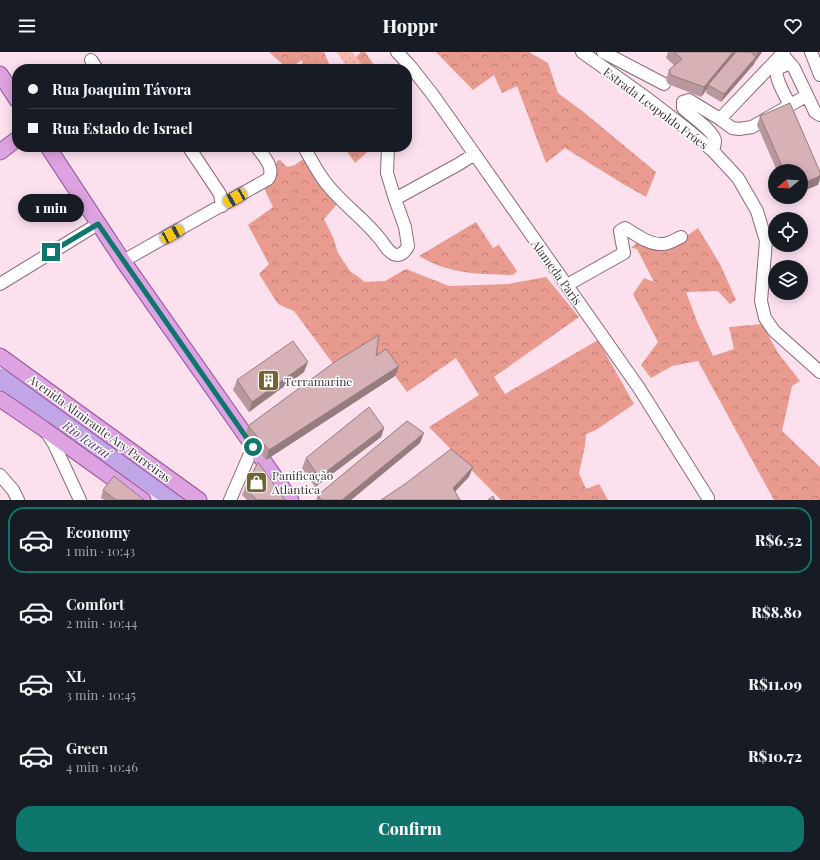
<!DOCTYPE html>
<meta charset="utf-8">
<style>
:root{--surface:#171b24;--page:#242831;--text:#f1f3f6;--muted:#9ea1a6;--line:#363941;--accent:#0f766e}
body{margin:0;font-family:"Playfair Display",serif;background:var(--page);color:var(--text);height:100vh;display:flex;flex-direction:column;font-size:15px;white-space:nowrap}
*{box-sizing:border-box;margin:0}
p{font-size:13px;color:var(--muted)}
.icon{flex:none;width:22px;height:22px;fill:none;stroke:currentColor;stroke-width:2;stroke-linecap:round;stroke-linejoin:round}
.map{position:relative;height:448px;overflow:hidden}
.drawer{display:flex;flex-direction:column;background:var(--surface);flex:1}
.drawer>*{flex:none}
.top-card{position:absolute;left:12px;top:12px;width:400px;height:88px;border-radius:16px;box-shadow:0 2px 10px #0003;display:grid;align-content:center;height:88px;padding:0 16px;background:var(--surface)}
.needle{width:26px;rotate:252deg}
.tools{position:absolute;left:768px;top:112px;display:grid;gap:8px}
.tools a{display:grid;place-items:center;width:40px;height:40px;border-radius:50%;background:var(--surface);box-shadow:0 2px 10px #0003;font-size:20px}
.end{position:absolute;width:18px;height:18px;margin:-9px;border:5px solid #0f766e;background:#fff;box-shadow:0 0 0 2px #fff}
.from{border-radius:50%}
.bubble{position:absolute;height:28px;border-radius:14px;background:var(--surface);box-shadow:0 2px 10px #0003;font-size:13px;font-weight:800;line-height:28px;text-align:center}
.car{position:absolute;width:12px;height:24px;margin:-12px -6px;border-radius:5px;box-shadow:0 0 3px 1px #0007;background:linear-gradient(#f5c518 24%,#345 0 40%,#f5c518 0 76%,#345 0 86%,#f5c518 0)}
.top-card b{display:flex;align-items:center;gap:14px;height:38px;font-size:15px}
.top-card b+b{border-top:1px solid var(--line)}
.top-card i{width:10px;height:10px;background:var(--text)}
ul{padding:7px 0 0;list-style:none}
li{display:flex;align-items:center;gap:12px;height:66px;margin:0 8px 6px;padding:0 8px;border:2px solid transparent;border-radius:16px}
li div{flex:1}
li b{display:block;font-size:15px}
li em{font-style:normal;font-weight:800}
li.active{border-color:var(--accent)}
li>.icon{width:36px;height:36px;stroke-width:1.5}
.button{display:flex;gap:8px;margin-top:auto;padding:8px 16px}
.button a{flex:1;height:46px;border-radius:16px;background:var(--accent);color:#fff;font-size:16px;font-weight:800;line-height:46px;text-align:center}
header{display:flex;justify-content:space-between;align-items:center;height:52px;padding:0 16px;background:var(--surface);font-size:18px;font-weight:800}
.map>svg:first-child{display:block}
.grass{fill:url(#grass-dots)}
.forest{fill:url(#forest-crowns)}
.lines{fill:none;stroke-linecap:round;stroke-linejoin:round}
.river{stroke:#c0a5e7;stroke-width:19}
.minor-casing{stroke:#896b7b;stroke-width:14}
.major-casing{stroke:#97549a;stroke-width:17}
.minor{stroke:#fff;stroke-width:12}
.major{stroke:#dca2e1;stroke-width:15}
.wall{fill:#b8989d}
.shaded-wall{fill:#967c7f}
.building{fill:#d6b1b6;stroke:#967c7f}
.route{stroke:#0f766e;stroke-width:5}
.labels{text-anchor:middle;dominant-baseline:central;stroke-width:3;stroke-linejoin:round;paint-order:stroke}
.street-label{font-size:12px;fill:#42353c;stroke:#fff}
.poi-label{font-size:12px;fill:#42353c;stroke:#fff;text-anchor:start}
.water-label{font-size:13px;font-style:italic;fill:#5c3885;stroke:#fff}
</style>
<header><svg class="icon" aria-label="menu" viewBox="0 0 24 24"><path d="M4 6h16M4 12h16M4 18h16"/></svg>Hoppr<svg class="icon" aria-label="heart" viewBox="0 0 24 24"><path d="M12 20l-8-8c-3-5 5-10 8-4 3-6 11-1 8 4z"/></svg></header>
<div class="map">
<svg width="820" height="448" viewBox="0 0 820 448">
<defs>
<pattern id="grass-dots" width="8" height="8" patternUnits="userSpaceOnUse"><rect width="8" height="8" fill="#fcbbb0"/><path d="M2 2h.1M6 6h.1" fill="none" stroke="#d9a198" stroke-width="1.8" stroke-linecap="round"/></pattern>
<pattern id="forest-crowns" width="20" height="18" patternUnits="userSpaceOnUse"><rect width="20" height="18" fill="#e89b8e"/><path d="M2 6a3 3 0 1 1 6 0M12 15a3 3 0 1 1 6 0" fill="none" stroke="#be7f75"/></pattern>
</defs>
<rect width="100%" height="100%" fill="#fce0ee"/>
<path class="grass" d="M337 0H352L364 15 362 17H348Z"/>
<path class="forest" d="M269 0H324L330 14 328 17H303L302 8 288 17Z
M361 0H365L377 17H362L364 15 356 5Z
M436 0H529L548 11 558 41 586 62 656 120 646 145 620 130 565 96 546 111 517 34 502 41 494 23 473 38Z
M344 95H373L355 111Z
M307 104 337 152 324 167 333 185 338 201 350 219 365 230 385 229 406 217 449 234 508 232 546 225 579 265 494 325 505 342 598 288 634 352 596 378 586 382 585 394 579 421 586 437 599 432 608 448H501L429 375 479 343 456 306 407 340 383 307 337 317 294 259 278 252 259 222 269 212 248 173 273 155 261 130 274 120 277 109 280 108 287 115 295 113Z
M476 170 493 196 499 193 517 219 513 223C478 222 449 222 419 204Z
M698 176 720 212 736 248 730 252 718 239 686 240 698 272 713 304 734 297 729 275 762 272 778 301 800 329 792 334 782 379 820 415V448H774L698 309 672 314 651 326 641 313 658 290 633 242 644 226 654 230 637 197 631 196 639 189 678 190Z"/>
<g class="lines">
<path class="river" d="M0 326 57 365 175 448"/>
<defs>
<path id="minor" d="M397 0 411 15 433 43 639 336 708 446
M582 0 648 47 688 78 713 99 738 126 757 159 766 189 761 249 765 266 774 279 820 320
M603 0 664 32
M811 0 820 23
M782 2 794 16 815 60 820 63
M91 8 97 17
M790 53C787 47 772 22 778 17 781 14 787 13 790 11
M720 67 784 0
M304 95C310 106 316 117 323 127 339 150 363 165 380 187 384 192 390 203 397 203 403 203 406 198 408 194L405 175 395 147 459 112 473 103
M388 95 387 121 395 147
M190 97 220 142 222 154
M713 99C714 96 715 92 715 89 715 80 690 63 683 56V50L689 48 720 67 732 76 739 77 752 75 806 44
M123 209 268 127C276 116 263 104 257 95
M0 232 98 172
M567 233 624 201 620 179 625 176C637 183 649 193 663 192 669 192 676 187 681 185
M47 381 54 392 80 448
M0 423 13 438 18 448
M230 448 253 395"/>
<path id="major" d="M0 22 17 48
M48 95 123 209 291 448
M0 100 17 87
M0 304 199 448
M0 347 44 377 143 448"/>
</defs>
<use href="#minor" class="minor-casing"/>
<use href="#major" class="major-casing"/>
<use href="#minor" class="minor"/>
<use href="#major" class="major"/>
</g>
<path class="wall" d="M668 0H735V1L736 0H762L755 10 754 12 721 50 706 41 707 37 701 45 668 32 666 28 669 18 674 13 666 6Z
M760 64 818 133 801 119H777L757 73Z
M376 304 395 324 266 408 245 384 248 374Z
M304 320 249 360 233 338 237 328Z
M384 376 381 385 315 435 302 416 306 406Z
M420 391 351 448H316L318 443Z
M245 436 285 448H247L242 443Z
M103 438 144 448H104L101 446Z"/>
<path class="shaded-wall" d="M733 0H735L733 5 708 33 707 37 701 45 704 35Z
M758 0H762L755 10Z
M756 5 754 12 721 50 724 42Z
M820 124V127L818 133 801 140V132Z
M308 310 304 320 249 360 252 350Z
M399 314 395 324 266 408 269 398Z
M384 376 381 385 315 435 319 425Z
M424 381 420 391 351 448H342Z
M473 415 469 425 449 446 453 436Z"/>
<path class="building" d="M674 0H733L704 35 671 23 669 18 682 7Z
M736 0H751L756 5 724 42 708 33Z
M790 51 820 120V124L801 132V119H784L760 64Z
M379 283 376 304 386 297 399 314 269 398 248 374 336 309Z
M293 289 308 310 252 350 237 328Z
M369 355 384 376 319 425 306 406Z
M407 369 424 381 342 448H321L318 443Z
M451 397 473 415 453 436 460 448H381L405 432Z
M258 410 285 448H257L245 436Z
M114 424 144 448H116L103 438Z
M493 444 495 448H488Z"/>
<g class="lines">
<path class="route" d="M51 200 98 172 253 395"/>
</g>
<defs>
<symbol id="building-square" viewBox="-11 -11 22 22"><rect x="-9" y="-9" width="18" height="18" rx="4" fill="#716431" stroke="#fff"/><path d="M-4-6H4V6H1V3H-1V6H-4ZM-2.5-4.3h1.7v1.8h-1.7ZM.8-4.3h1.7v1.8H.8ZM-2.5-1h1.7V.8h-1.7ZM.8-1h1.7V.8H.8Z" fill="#fff"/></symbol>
<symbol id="shop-square" viewBox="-11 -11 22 22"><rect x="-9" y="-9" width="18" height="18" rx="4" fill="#716431" stroke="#fff"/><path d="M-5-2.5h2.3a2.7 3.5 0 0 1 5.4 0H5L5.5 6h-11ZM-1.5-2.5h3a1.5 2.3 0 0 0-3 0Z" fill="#fff"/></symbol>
</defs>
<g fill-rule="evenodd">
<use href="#building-square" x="256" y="316" width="25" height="25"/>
<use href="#shop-square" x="244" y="418" width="25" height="25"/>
</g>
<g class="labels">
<g class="street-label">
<text transform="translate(656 56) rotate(37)">Estrada Leopoldo Fróes</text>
<text transform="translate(557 220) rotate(54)">Alameda Paris</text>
<text transform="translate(100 376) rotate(36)">Avenida Almirante Ary Parreiras</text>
</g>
<g class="poi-label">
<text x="284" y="329">Terramarine</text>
<text x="272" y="423">Panificação<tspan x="272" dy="14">Atlantica</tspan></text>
</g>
<g class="water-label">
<text transform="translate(87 387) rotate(35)">Rio Icaraí</text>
</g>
</g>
</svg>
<div class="tools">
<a><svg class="needle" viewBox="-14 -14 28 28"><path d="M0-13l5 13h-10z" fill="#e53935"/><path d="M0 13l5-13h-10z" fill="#9ea1a6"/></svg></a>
<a><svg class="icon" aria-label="locate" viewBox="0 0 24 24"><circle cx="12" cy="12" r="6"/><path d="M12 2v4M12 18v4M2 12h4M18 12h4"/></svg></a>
<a><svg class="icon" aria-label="layers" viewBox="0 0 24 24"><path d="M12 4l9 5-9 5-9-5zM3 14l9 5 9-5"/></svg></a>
</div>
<i class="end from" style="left:253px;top:395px"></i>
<i class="end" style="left:51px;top:200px"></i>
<div class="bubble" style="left:18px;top:142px;width:66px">1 min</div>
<i class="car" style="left:235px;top:146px;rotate:240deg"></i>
<i class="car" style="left:172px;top:182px;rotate:61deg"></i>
<div class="top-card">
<b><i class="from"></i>Rua Joaquim Távora</b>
<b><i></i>Rua Estado de Israel</b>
</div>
</div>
<section class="drawer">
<ul>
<li class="active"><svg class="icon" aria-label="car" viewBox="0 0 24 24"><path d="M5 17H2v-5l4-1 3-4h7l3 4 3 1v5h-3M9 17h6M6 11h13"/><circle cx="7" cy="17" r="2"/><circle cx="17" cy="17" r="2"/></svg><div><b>Economy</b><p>1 min · 10:43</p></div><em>R$6.52</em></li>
<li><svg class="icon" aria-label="car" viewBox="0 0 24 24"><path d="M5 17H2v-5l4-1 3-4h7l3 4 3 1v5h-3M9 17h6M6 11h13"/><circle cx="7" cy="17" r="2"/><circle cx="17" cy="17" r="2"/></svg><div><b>Comfort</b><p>2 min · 10:44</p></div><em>R$8.80</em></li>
<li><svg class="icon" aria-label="car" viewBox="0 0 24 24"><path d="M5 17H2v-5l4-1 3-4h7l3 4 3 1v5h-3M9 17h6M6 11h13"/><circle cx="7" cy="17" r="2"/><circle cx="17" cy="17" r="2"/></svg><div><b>XL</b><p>3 min · 10:45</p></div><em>R$11.09</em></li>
<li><svg class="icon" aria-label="car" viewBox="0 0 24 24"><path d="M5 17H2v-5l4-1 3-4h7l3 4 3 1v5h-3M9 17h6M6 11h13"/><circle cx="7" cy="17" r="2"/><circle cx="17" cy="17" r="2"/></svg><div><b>Green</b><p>4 min · 10:46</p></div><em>R$10.72</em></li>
</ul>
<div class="button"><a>Confirm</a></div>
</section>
